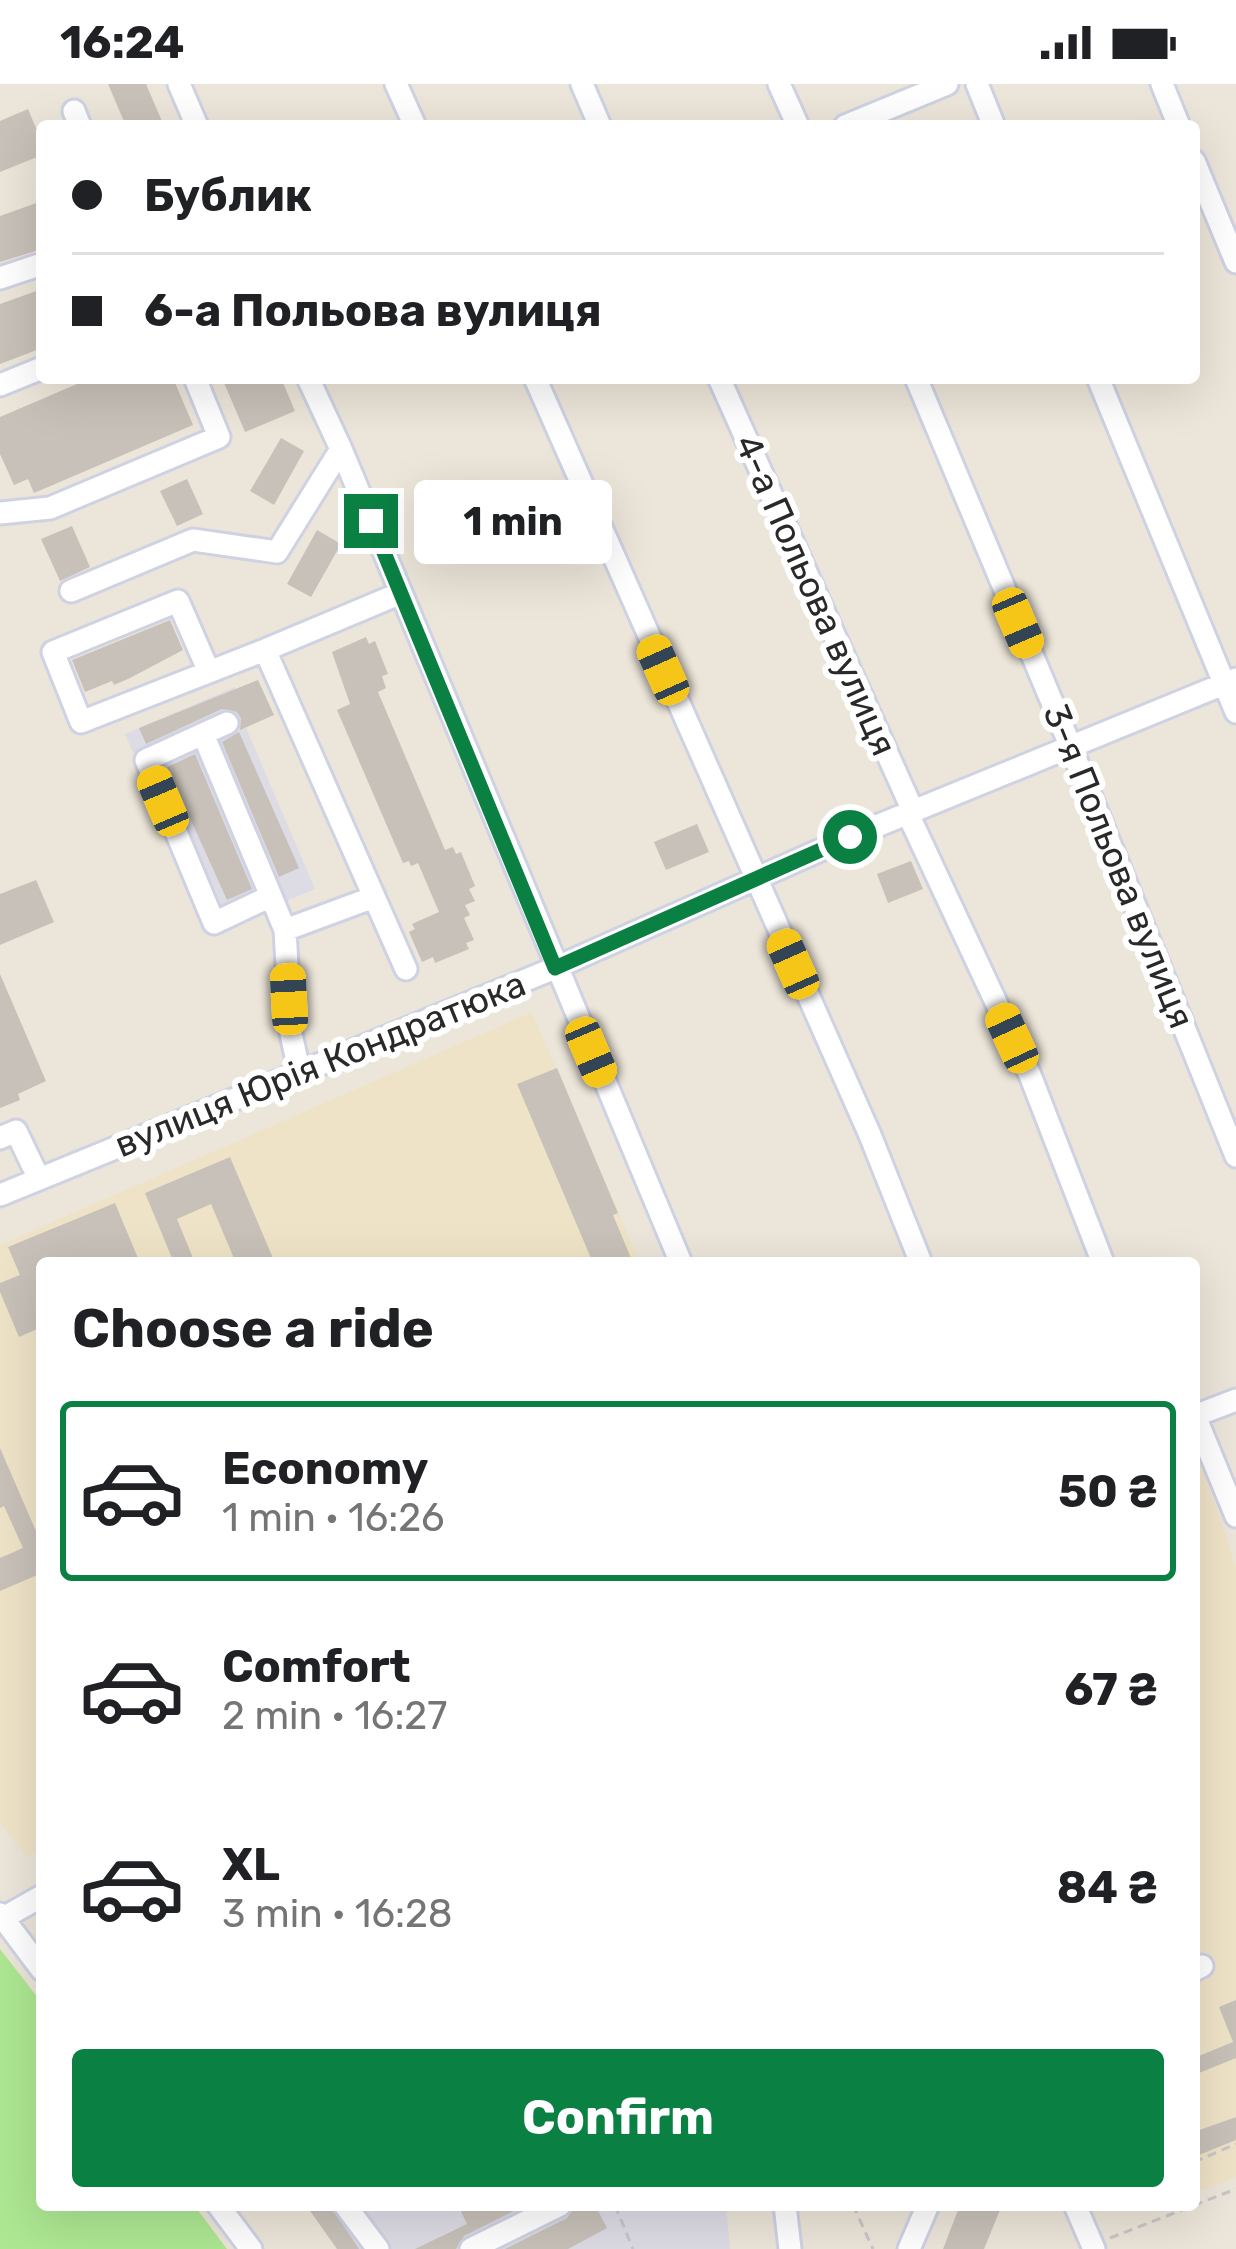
<!DOCTYPE html>
<meta charset="utf-8">
<style>
:root{--surface:#fff;--page:#f2f2f2;--text:#202124;--muted:#757577;--line:#e0e0e0;--accent:#0b8043}
body{margin:0;font-family:Rubik,sans-serif;background:var(--page);color:var(--text);height:100vh;display:flex;flex-direction:column;font-size:45px;white-space:nowrap}
*{box-sizing:border-box;margin:0}
p{font-size:39px;color:var(--muted)}
.icon{flex:none;width:66px;height:66px;fill:none;stroke:currentColor;stroke-width:2;stroke-linecap:round;stroke-linejoin:round}
.map{position:relative;flex:1;overflow:hidden}
.panel{position:absolute;left:36px;top:1173px;width:1164px;height:954px;display:flex;flex-direction:column;background:var(--surface);border-radius:12px;box-shadow:0 12px 48px #0002}
.panel>*{flex:none}
.guide{position:absolute;left:36px;top:36px;width:1164px;height:264px;border-radius:12px;box-shadow:0 12px 48px #0002;display:grid;align-content:center;height:264px;padding:0 36px;background:var(--surface)}
.end{position:absolute;width:54px;height:54px;margin:-27px;border:15px solid #0b8043;background:#fff;box-shadow:0 0 0 6px #fff}
.from{border-radius:50%}
.bubble{position:absolute;height:84px;border-radius:12px;background:var(--surface);box-shadow:0 12px 48px #0002;font-size:39px;font-weight:700;line-height:84px;text-align:center}
.car{position:absolute;width:36px;height:72px;margin:-36px -18px;border-radius:15px;box-shadow:0 0 9px 3px #0007;background:linear-gradient(#f5c518 24%,#345 0 40%,#f5c518 0 76%,#345 0 86%,#f5c518 0)}
.guide b{display:flex;align-items:center;gap:42px;height:114px;font-size:45px}
.guide b+b{border-top:3px solid var(--line)}
.guide i{width:30px;height:30px;background:var(--text)}
ul{padding:0;list-style:none}
li{display:flex;align-items:center;gap:36px;height:180px;margin:0 24px 18px;padding:0 12px;border:6px solid transparent;border-radius:12px}
li div{flex:1}
li b{display:block;font-size:45px}
li em{font-style:normal;font-weight:700}
li.on{border-color:var(--accent)}
li>.icon{width:108px;height:108px;stroke-width:1.5}
h2{padding:0 36px;font-size:54px;line-height:144px}
.action{display:flex;gap:24px;margin-top:auto;padding:24px 36px}
.action a{flex:1;height:138px;border-radius:12px;background:var(--accent);color:#fff;font-size:48px;font-weight:700;line-height:138px;text-align:center}
.status{display:flex;justify-content:space-between;align-items:center;height:84px;padding:0 60px;background:var(--surface);direction:ltr}
.status svg{height:33px;fill:currentColor}
.map>svg:first-child{display:block}
.industrial{fill:#dddbe4}
.education{fill:#efe3c7}
.green{fill:#ade792}
.building{fill:#c7c1b9}
.lines{fill:none;stroke-linecap:round;stroke-linejoin:round}
.minor-casing{stroke:#cfd2e3;stroke-width:27}
.path{stroke:#c7c7c7;stroke-width:3;stroke-dasharray:9 6;stroke-linecap:butt}
.minor{stroke:#fff;stroke-width:21}
.route{stroke:#0b8043;stroke-width:15}
.labels{text-anchor:middle;dominant-baseline:central;stroke-width:12;stroke-linejoin:round;paint-order:stroke}
.street-label{font-size:36px;fill:#292929;stroke:#fff}
</style>
<div class="status"><b>16:24</b><svg viewBox="0 0 49 12"><path d="M0 12V9h3v3zM5 12V6h3v6zM10 12V3h3v9zM15 12V0h3v12zM26 1h20v11H26zM47 4h2v5h-2z"/></svg></div>
<div class="map">
<svg width="1236" height="2165" viewBox="0 0 1236 2165">
<rect width="100%" height="100%" fill="#ece5d9"/>
<path class="industrial" d="M235 603 248 637 244 639 315 805 212 848 125 650Z
M306 2121H726L730 2165H337Z"/>
<path class="education" d="M532 928 640 1179H42V1766L26 1773 0 1738V1161Z
M1194 1360 1236 1483V2093L1194 2109Z"/>
<path class="green" d="M0 1865 42 1919V2121H194L227 2165H0Z"/>
<path class="building" d="M108 0H146L164 42H126Z
M28 25 36 44 42 42V71L0 88V37Z
M42 117V165L0 178V132Z
M42 205V264L0 280V220Z
M91 294H173L193 341 34 409 28 395 14 401 0 370V333Z
M222 294H281L295 327 245 348Z
M281 354 304 367 274 421 250 407Z
M187 395 203 430 177 442 160 407Z
M72 442 90 483 60 497 41 455Z
M317 446 341 460 311 513 287 500Z
M170 536 183 566 130 594 114 601 112 597 85 608 72 576Z
M366 553 369 560 375 557 388 590 382 592 386 604 378 608 445 766 453 763 456 770 461 768 475 802 469 805 475 817 465 821 470 831 464 834 474 856 466 859 469 865 435 879 433 873 422 878 409 848 415 845 412 840 439 828 418 779 411 782 409 777 403 779 337 626 350 620 332 568Z
M258 596 274 631 240 646 241 634 237 628 222 625 146 660 139 644Z
M239 648 299 784 279 793 222 658Z
M195 670 252 805 227 816 167 683Z
M697 740 709 768 666 786 654 758Z
M911 777 923 805 888 819 877 790Z
M36 796 54 838 0 861V810Z
M0 890 46 997 18 1010 20 1016 0 1024Z
M557 984 618 1129 613 1131 633 1179H593L517 1000Z
M230 1073 275 1179H236L211 1120 177 1135 195 1179H174L145 1109Z
M115 1119 140 1179H42V1243L19 1253 0 1208V1199L20 1191 8 1163Z
M0 1364 42 1461V1489L0 1507V1474L23 1464 4 1422 0 1424Z
M1236 1916V1974L1194 1991V1974L1233 1958 1219 1923Z
M1236 2033V2056L1194 2073V2048Z
M306 2121H330L359 2165H337Z
M458 2121H526L464 2152 456 2165H415L467 2140Z
M575 2121H595L607 2144 568 2165H505L567 2134Z
M960 2121H1002L984 2165H943Z"/>
<g class="lines">
<defs>
<path id="minor" d="M179 0 197 42
M396 0 415 42
M582 0 600 42
M779 0 798 42
M977 0 994 42
M1162 0 1179 42
M74 27 80 42
M845 42 947 0
M1194 77 1236 178
M0 194 42 180
M308 294 341 365 681 1179
M535 294 870 1051 921 1179
M719 294 913 727
M916 294 1070 661 1236 1072
M1098 294 1236 628
M0 301 42 284
M0 429 50 424 219 353 195 294
M71 507 193 456 277 468 341 365
M401 509 265 566 406 885
M209 588 178 517 53 568 81 638 265 566
M227 639 146 676 214 839 271 812 285 846
M203 650 271 812
M908 730 1030 991 1103 1179
M300 990 291 950 285 846 374 813
M0 1054 16 1047 39 1095
M0 1111 555 884 850 753 1236 595
M1194 1332 1236 1316
M1195 1332 1236 1432
M0 1830 42 1886
M3 1834 42 1812
M1194 1886 1202 1882
M218 2121 251 2165
M345 2121 378 2165
M785 2121 790 2165
M1075 2121 1094 2165
M471 2165 560 2121
M909 2165 928 2121"/>
</defs>
<use href="#minor" class="minor-casing"/>
<path class="path" d="M1194 2078 1236 2060
M615 2121 633 2165
M853 2121 873 2165
M1110 2154 1236 2105"/>
<use href="#minor" class="minor"/>
</g>
<g class="lines">
<path class="route" d="M371 437 555 884 850 753"/>
</g>
<g class="labels">
<g class="street-label">
<text transform="translate(816 511) rotate(66)">4-а Польова вулиця</text>
<text transform="translate(1119 782) rotate(68)">3-я Польова вулиця</text>
<text transform="translate(320 980) rotate(-22)">вулиця Юрія Кондратюка</text>
</g>
</g>
</svg>
<i class="end from" style="left:850px;top:753px"></i>
<i class="end" style="left:371px;top:437px"></i>
<div class="bubble" style="left:414px;top:396px;width:198px">1 min</div>
<i class="car" style="left:1018px;top:539px;rotate:157deg"></i>
<i class="car" style="left:663px;top:586px;rotate:336deg"></i>
<i class="car" style="left:163px;top:717px;rotate:337deg"></i>
<i class="car" style="left:793px;top:880px;rotate:336deg"></i>
<i class="car" style="left:289px;top:915px;rotate:357deg"></i>
<i class="car" style="left:1012px;top:954px;rotate:335deg"></i>
<i class="car" style="left:591px;top:968px;rotate:157deg"></i>
<div class="guide">
<b><i class="from"></i>Бублик</b>
<b><i></i>6-а Польова вулиця</b>
</div>
<section class="panel">
<h2>Choose a ride</h2>
<ul>
<li class="on"><svg class="icon" aria-label="car" viewBox="0 0 24 24"><path d="M5 17H2v-5l4-1 3-4h7l3 4 3 1v5h-3M9 17h6M6 11h13"/><circle cx="7" cy="17" r="2"/><circle cx="17" cy="17" r="2"/></svg><div><b>Economy</b><p>1 min · 16:26</p></div><em>50 ₴</em></li>
<li><svg class="icon" aria-label="car" viewBox="0 0 24 24"><path d="M5 17H2v-5l4-1 3-4h7l3 4 3 1v5h-3M9 17h6M6 11h13"/><circle cx="7" cy="17" r="2"/><circle cx="17" cy="17" r="2"/></svg><div><b>Comfort</b><p>2 min · 16:27</p></div><em>67 ₴</em></li>
<li><svg class="icon" aria-label="car" viewBox="0 0 24 24"><path d="M5 17H2v-5l4-1 3-4h7l3 4 3 1v5h-3M9 17h6M6 11h13"/><circle cx="7" cy="17" r="2"/><circle cx="17" cy="17" r="2"/></svg><div><b>XL</b><p>3 min · 16:28</p></div><em>84 ₴</em></li>
</ul>
<div class="action"><a>Confirm</a></div>
</section>
</div>
